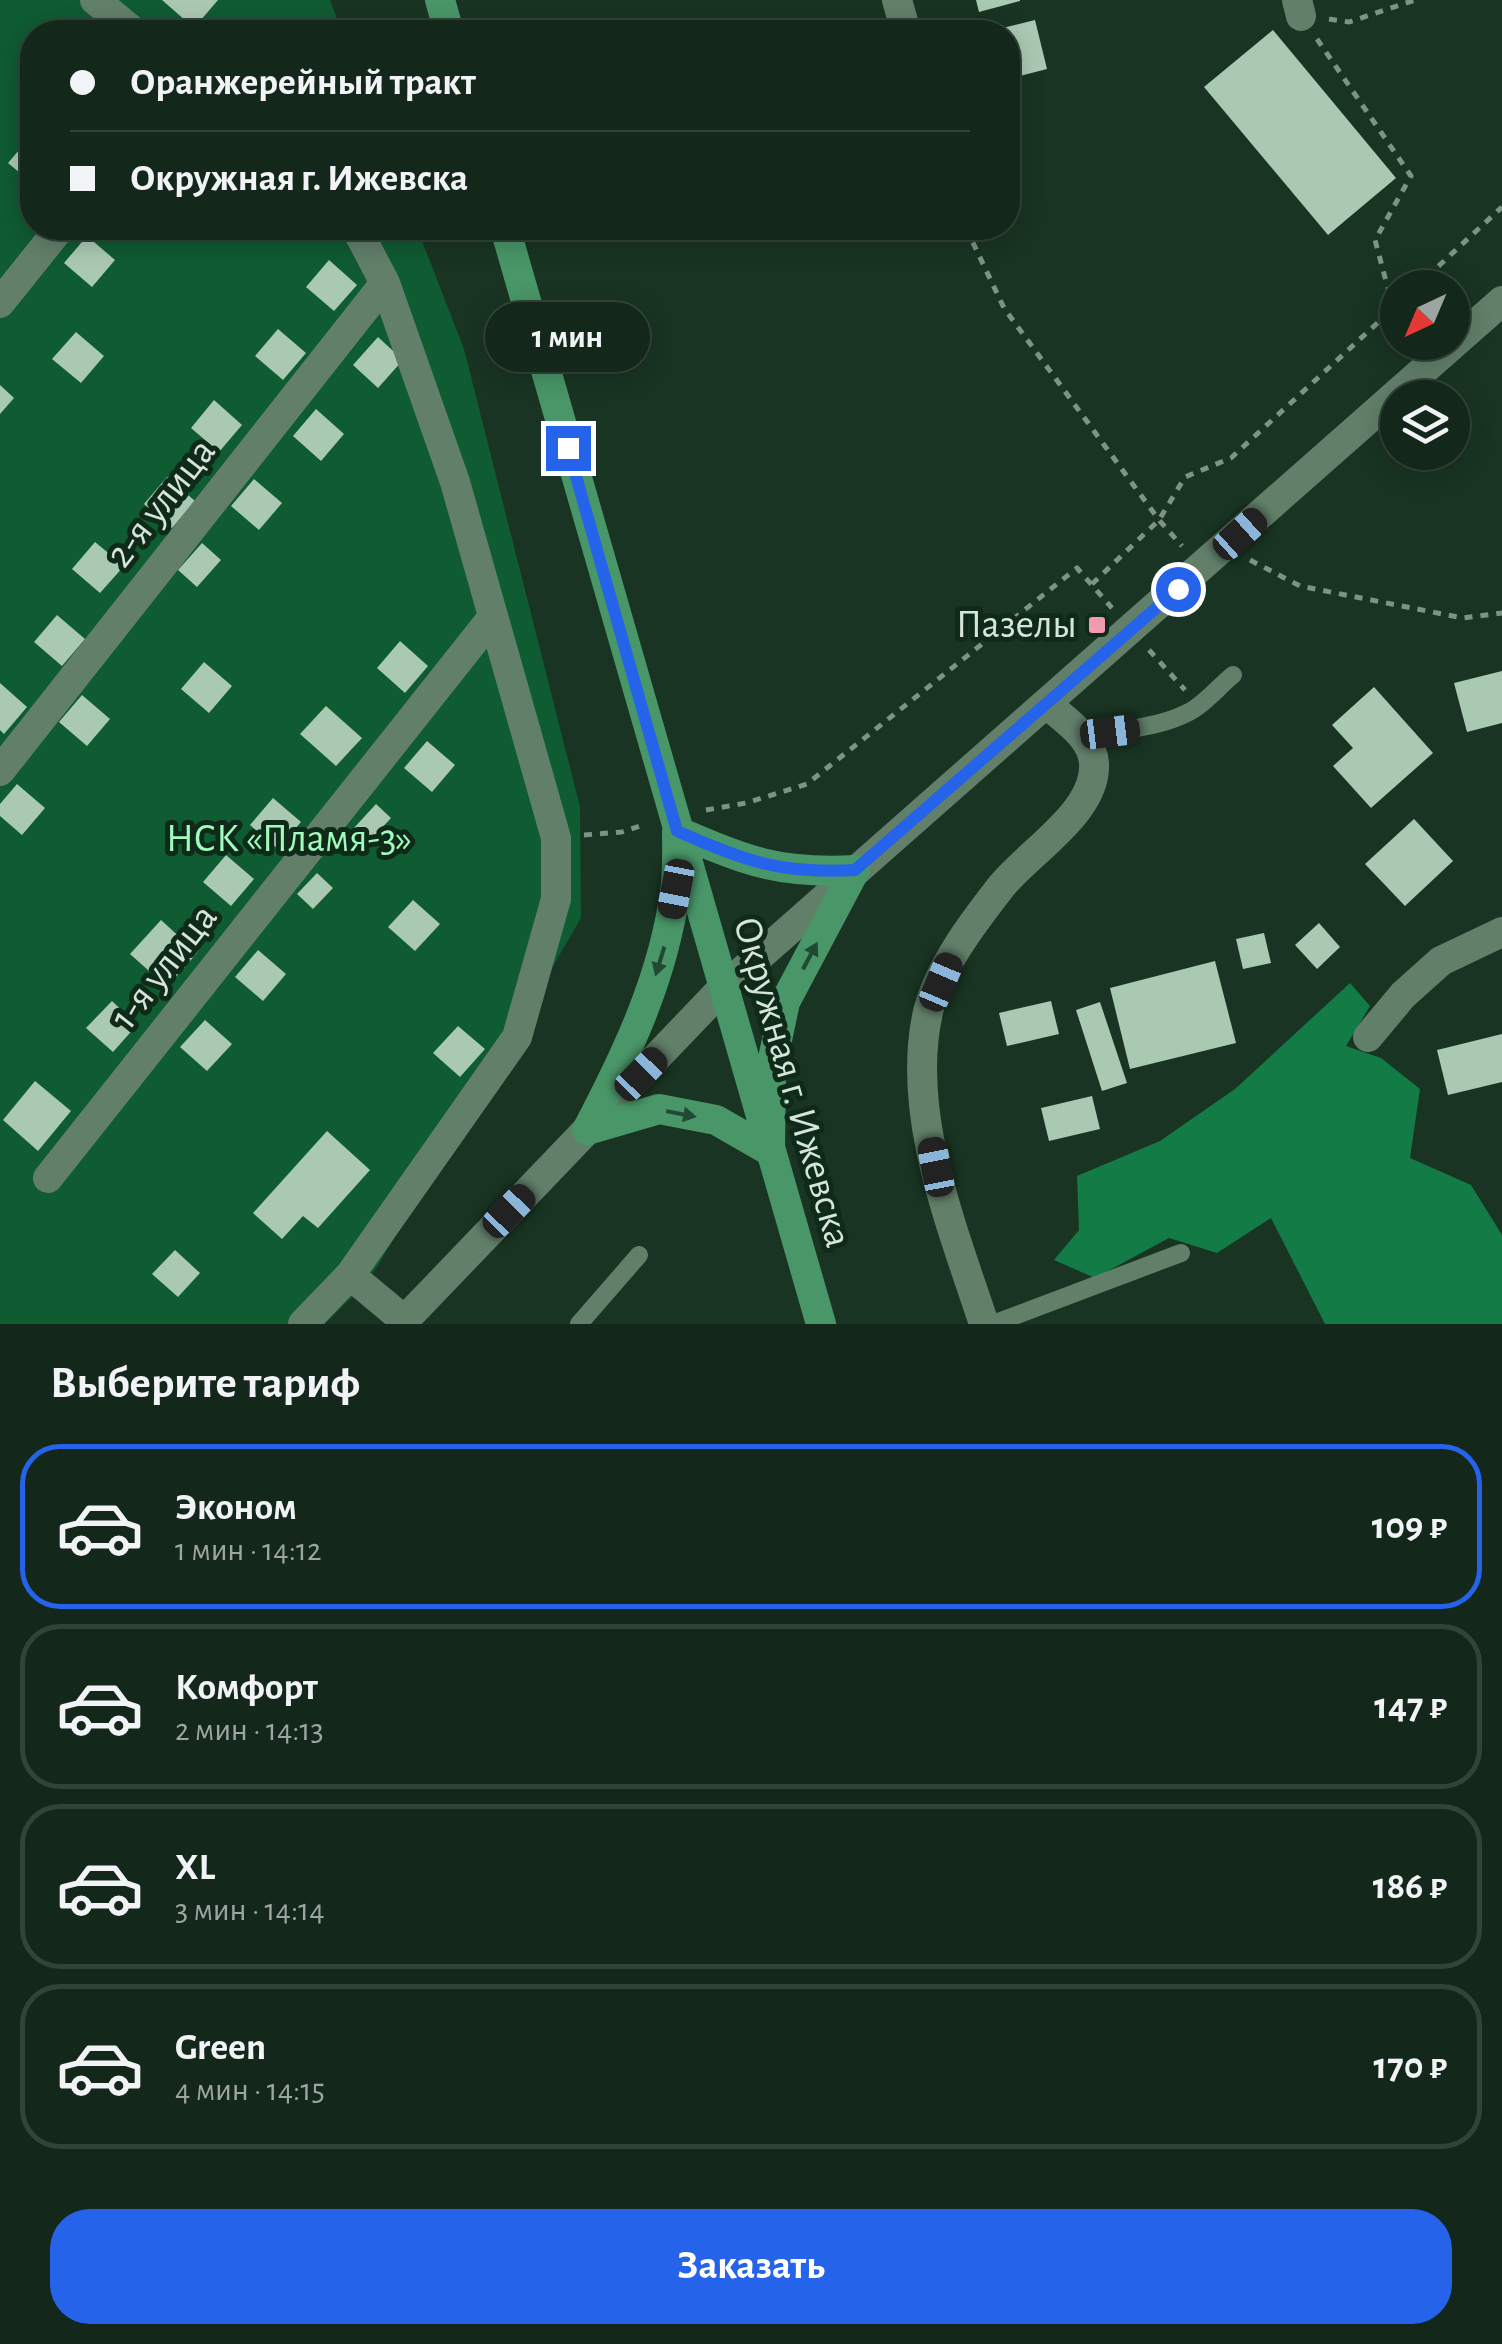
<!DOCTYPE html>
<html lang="ru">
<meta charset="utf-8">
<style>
:root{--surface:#13271a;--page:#1c2f23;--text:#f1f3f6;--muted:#9da5a2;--line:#324439;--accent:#2563eb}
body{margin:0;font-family:"Alegreya Sans",sans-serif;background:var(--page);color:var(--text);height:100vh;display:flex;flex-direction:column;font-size:38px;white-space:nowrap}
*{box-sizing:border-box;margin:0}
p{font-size:32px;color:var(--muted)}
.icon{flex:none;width:55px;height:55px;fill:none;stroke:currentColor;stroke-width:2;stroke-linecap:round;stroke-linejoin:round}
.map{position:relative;height:1324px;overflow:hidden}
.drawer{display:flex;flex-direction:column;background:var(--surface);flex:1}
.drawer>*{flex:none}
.guide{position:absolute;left:20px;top:20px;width:1000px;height:220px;border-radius:40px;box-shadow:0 5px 25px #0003,0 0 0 2px var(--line);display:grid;align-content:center;height:220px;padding:0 50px;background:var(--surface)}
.needle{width:65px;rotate:224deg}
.buttons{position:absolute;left:1380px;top:270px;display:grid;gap:20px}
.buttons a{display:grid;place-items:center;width:90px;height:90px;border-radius:50%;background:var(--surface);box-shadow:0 5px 25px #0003,0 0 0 2px var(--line);font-size:50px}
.end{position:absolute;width:45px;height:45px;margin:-22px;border:12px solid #2563eb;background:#fff;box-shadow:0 0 0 5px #fff}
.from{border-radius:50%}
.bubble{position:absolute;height:70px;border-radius:35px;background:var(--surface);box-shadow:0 5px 25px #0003,0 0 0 2px var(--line);font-size:32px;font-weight:600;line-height:70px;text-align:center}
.car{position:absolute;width:30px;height:60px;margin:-30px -15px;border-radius:12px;box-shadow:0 0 8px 2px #0007;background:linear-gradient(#222 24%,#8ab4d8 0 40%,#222 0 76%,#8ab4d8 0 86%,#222 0)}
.guide b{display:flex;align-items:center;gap:35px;height:95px;font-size:38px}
.guide b+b{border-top:2px solid var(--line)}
.guide i{width:25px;height:25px;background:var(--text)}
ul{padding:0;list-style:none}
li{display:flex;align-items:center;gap:30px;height:165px;margin:0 20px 15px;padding:0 30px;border:5px solid var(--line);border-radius:40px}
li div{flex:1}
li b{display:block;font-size:38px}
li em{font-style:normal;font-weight:600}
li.selected{border-color:var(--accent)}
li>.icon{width:90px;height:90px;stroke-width:1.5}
h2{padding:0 50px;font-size:45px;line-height:120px}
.cta{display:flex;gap:20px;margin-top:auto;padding:20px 50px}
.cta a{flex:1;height:115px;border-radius:40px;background:var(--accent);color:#fff;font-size:40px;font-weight:600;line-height:115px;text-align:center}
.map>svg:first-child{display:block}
.green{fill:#0f5b32}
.forest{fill:#137b45}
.building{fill:#aac9b3}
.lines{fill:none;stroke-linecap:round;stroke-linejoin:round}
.path{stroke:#7d9384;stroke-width:5;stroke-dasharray:8 8;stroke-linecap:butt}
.service{stroke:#627f6a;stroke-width:18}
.minor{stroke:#627f6a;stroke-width:30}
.tertiary{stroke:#627f6a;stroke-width:30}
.primary{stroke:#499668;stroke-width:30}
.oneway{fill:#204a31}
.route{stroke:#2563eb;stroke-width:12}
.poi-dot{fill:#f29ab0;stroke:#0f2a19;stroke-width:4}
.labels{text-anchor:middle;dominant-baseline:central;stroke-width:10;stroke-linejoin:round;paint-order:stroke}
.street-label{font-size:40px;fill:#d5e5d9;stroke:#0f2a19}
.poi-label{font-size:40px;fill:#d5e5d9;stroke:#0f2a19;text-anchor:end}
.park-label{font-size:40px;fill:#a0fbbd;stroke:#0f2a19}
</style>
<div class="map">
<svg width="1502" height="1324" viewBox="0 0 1502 1324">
<rect width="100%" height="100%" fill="#193422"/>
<path class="green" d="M0 0H330L342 32H32V228H417L464 349 580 807 581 918 379 1264 363 1286 325 1324H0Z"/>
<path class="forest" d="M1350 983 1370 1006 1346 1046 1381 1058 1420 1089 1410 1158 1471 1185 1502 1235V1324H1325L1271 1218 1217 1253 1169 1238 1095 1278 1054 1260 1079 1230 1077 1176 1160 1141 1235 1089Z"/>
<path class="building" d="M162 0H218L194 28Z
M976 0H1020V1L979 12Z
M1035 20 1047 69 1008 79V32L990 31Z
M1273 30 1396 178 1328 235 1204 87Z
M32 135V183L8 163Z
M87 236 115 260 92 287 64 263Z
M329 260 357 285 334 311 306 287Z
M278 329 306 353 283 380 255 356Z
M76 332 104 356 81 383 52 359Z
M378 337 403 360 378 388 353 365Z
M0 385 14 398 0 414Z
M214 400 242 425 219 452 191 428Z
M316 409 344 434 321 461 293 436Z
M167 477 195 501 172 528 144 504Z
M254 479 282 503 259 530 231 506Z
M95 542 124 566 100 593 72 569Z
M202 543 221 560 197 587 178 570Z
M57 615 85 639 62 666 34 642Z
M400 641 428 666 405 693 377 668Z
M204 662 232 686 209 713 181 689Z
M1502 671V723L1467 732 1454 683Z
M0 683 27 707 4 734 0 730Z
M1374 687 1433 753 1371 808 1333 766 1353 748 1332 725Z
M82 695 110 719 87 746 59 722Z
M326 706 362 738 336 766 300 734Z
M427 741 455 765 432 792 404 768Z
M17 784 45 808 22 835 0 816V804Z
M273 798 301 822 278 849 250 825Z
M376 804 391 818 368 843 353 829Z
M1414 819 1453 861 1405 906 1365 864Z
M226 855 254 879 231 906 203 882Z
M317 873 333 888 313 909 297 894Z
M413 900 440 924 415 951 388 927Z
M161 920 197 953 167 987 130 954Z
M1319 923 1340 947 1317 969 1295 945Z
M1264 933 1271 963 1243 969 1236 939Z
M258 950 286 974 263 1001 235 977Z
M1215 961 1236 1043 1130 1069 1110 988Z
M112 1001 137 1025 113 1052 86 1028Z
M1051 1001 1059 1034 1007 1046 999 1013Z
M1100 1002 1127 1083 1102 1091 1076 1010Z
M205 1020 232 1044 207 1071 180 1047Z
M458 1026 485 1049 460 1077 433 1053Z
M1502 1034V1082L1448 1095 1437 1050Z
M35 1081 71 1111 38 1151 3 1120Z
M1092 1096 1100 1129 1049 1141 1041 1108Z
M327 1131 370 1170 318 1228 303 1216 282 1239 253 1213Z
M175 1250 200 1273 178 1297 152 1274Z"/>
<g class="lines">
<path class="path" d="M1329 19 1349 22 1415 0
M1317 39 1411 176 1375 240 1393 307
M966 228 1004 308 1159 520 1182 546
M1415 288 1502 207
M1250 560 1300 586 1463 618 1502 613
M1092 584 1159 520 1185 477 1231 458 1398 304
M1149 650 1185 690
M706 810 746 803 807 784 1077 568 1112 608
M584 835 622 832 646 824"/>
<path class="service" d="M1086 739C1120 728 1157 729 1189 712 1205 704 1219 686 1233 675
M579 1324 639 1255
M993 1324 1181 1253"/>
<path class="minor" d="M95 0 134 32
M897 0 906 32
M1297 0 1301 16
M0 303 60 228
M0 771 385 283
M1368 1037 1403 995 1441 961 1502 932
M48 1178 492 618
M350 1275 404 1320
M303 1324 350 1275 517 1037 556 899V838L455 482 385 283 356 228
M984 1324C953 1229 905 1114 928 1012 939 967 972 924 1000 888 1028 852 1097 813 1094 763 1092 737 1066 721 1048 705"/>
<path class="tertiary" d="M401 1324 722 989 1502 301"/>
<path class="primary" d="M440 0 449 32
M505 228 821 1324
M587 1130C627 1054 663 978 675 892 678 872 677 851 677 831 744 861 780 874 855 870
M587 1130 659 1109 716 1120 770 1151 771 1068 785 1002 855 870"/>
</g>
<defs><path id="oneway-solid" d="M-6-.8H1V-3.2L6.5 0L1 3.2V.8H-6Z" transform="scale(2.5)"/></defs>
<g class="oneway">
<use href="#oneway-solid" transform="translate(810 956) rotate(-62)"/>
<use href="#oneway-solid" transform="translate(660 961) rotate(107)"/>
<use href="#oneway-solid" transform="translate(681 1114) rotate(11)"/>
</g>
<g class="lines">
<path class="route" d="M568 448 677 831C744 861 780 874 855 870L1178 589"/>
</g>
<rect class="poi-dot" x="1087" y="615" width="20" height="20" rx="5"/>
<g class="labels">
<g class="street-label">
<text transform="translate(161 503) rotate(-52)">2-я улица</text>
<text transform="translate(164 967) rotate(-52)">1-я улица</text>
<text transform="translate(792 1082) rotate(74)">Окружная г. Ижевска</text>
</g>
<g class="poi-label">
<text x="1077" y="625">Пазелы</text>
</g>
<g class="park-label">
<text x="289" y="839">НСК «Пламя-3»</text>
</g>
</g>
</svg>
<div class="buttons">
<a><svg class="needle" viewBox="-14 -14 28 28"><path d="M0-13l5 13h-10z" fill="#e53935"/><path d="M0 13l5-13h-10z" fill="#9da5a2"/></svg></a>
<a><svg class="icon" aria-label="layers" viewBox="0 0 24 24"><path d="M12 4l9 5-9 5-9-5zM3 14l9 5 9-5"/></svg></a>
</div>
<i class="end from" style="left:1178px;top:589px"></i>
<i class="end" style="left:568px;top:448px"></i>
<div class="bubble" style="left:485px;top:302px;width:165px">1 мин</div>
<i class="car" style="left:1240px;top:534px;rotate:48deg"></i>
<i class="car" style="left:1110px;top:732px;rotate:83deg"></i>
<i class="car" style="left:676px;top:889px;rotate:191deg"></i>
<i class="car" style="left:941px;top:982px;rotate:23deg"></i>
<i class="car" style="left:641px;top:1074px;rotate:44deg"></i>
<i class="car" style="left:936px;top:1167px;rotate:349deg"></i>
<i class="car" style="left:509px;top:1211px;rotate:44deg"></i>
<div class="guide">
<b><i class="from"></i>Оранжерейный тракт</b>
<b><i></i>Окружная г. Ижевска</b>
</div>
</div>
<section class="drawer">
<h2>Выберите тариф</h2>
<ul>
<li class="selected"><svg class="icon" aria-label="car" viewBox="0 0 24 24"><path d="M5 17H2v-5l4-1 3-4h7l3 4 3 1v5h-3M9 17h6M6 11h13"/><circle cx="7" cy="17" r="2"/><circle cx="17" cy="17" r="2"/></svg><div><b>Эконом</b><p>1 мин · 14:12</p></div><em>109 ₽</em></li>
<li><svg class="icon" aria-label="car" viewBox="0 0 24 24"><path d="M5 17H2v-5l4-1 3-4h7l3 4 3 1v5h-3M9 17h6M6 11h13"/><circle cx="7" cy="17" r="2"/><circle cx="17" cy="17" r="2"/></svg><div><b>Комфорт</b><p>2 мин · 14:13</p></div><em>147 ₽</em></li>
<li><svg class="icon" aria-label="car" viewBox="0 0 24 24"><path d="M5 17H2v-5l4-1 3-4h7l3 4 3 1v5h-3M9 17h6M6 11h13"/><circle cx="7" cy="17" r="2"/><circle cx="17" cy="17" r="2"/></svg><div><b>XL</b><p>3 мин · 14:14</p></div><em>186 ₽</em></li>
<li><svg class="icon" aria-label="car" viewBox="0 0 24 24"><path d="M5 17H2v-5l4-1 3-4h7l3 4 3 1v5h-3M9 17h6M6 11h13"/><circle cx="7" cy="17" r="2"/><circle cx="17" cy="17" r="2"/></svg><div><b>Green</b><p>4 мин · 14:15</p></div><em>170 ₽</em></li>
</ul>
<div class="cta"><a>Заказать</a></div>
</section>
